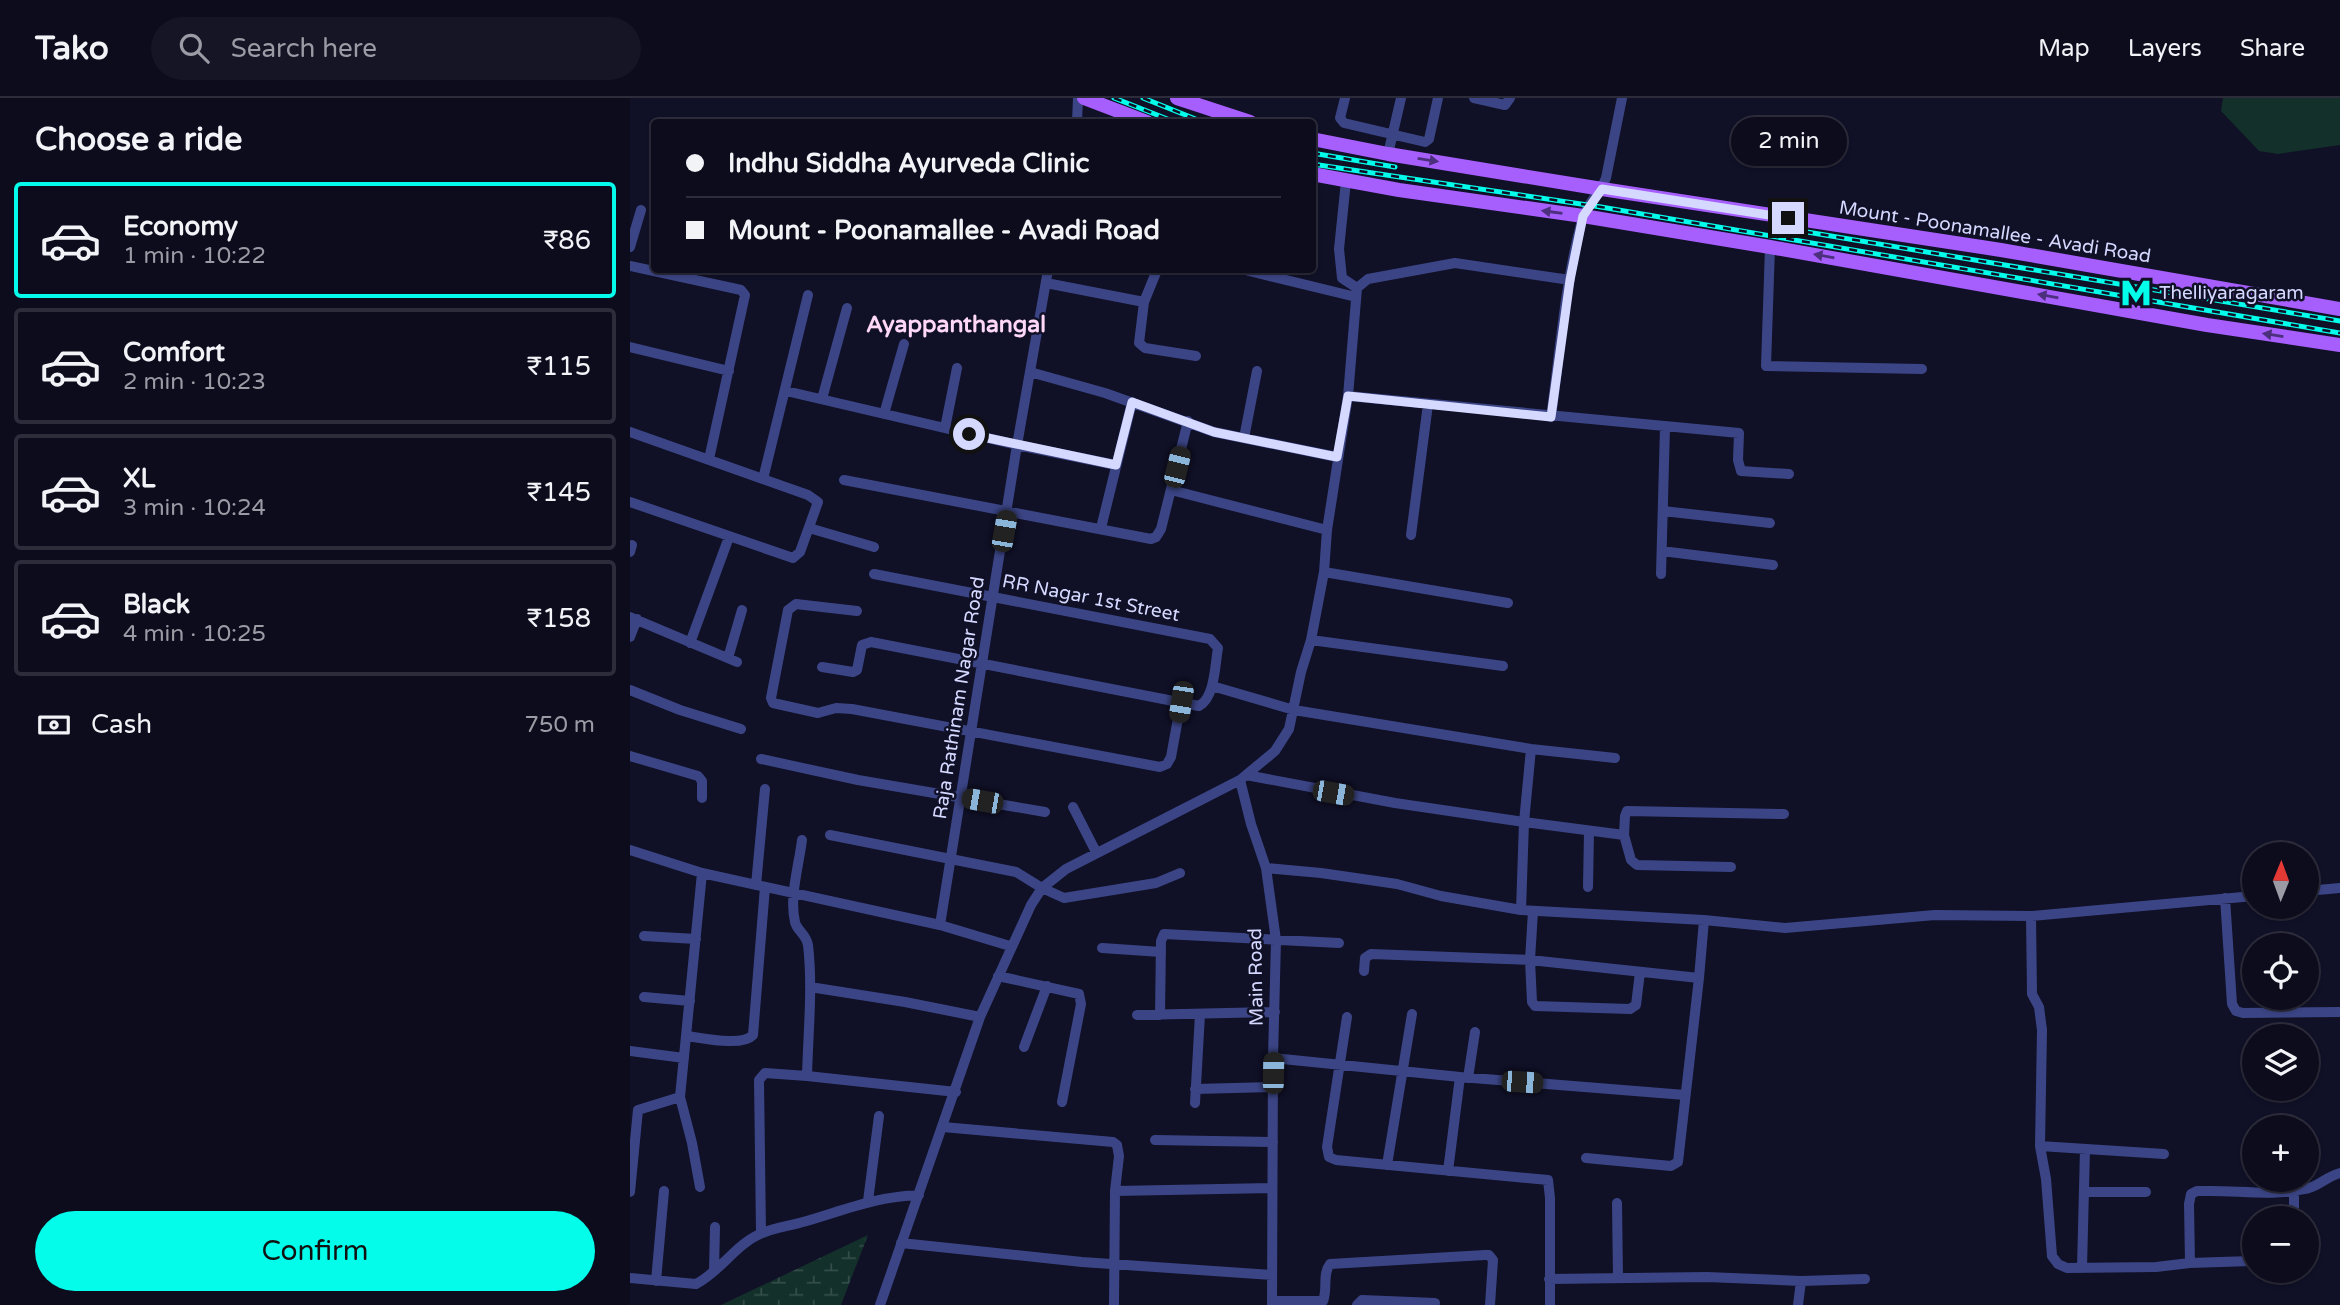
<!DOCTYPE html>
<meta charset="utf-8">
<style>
:root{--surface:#0c0c1d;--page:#151526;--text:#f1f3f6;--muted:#9a9ba4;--line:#2c2c3b;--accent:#03fdea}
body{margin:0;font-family:"Varela Round",sans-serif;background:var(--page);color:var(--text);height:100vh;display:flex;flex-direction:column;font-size:26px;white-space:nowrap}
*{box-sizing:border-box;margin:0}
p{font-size:23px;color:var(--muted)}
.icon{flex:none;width:38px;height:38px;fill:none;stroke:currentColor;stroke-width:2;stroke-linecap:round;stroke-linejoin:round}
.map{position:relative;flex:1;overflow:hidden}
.panel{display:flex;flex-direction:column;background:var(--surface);width:630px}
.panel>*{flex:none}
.top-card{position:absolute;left:21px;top:21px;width:665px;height:154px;border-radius:7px;box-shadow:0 2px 5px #0004,0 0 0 2px var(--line);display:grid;align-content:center;height:154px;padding:0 35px;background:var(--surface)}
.needle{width:46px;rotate:1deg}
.controls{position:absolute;left:1612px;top:744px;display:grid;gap:14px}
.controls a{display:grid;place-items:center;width:77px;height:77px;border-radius:50%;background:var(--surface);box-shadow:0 2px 5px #0004,0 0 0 2px var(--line);font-size:35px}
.end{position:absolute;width:32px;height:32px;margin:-16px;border:9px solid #d5d8ff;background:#111;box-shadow:0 0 0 4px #111}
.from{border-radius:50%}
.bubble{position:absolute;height:49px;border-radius:24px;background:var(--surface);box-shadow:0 2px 5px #0004,0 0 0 2px var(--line);font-size:23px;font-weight:600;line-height:49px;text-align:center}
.car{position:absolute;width:21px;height:42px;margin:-21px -10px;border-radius:9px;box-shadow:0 0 5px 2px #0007;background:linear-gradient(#222 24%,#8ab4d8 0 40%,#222 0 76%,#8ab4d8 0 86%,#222 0)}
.top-card b{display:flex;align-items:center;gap:24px;height:66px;font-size:26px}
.top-card b+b{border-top:2px solid var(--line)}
.top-card i{width:18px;height:18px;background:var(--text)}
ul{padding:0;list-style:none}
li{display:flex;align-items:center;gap:21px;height:116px;margin:0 14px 10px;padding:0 21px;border:4px solid var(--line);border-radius:7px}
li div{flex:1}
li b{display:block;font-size:26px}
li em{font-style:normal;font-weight:600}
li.current{border-color:var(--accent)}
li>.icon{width:63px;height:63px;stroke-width:1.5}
h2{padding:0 35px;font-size:32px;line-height:84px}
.pay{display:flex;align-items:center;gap:18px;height:77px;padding:0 35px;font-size:26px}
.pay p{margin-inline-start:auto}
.button{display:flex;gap:14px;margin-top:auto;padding:14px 35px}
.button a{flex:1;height:80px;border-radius:42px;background:var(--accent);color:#111;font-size:28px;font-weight:600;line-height:80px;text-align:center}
header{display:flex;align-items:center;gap:42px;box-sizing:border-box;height:98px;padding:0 35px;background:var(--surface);border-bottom:2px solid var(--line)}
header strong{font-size:33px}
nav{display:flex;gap:38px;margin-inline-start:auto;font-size:24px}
.search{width:490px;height:63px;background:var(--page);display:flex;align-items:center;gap:18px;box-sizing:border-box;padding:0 24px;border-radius:38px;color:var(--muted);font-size:26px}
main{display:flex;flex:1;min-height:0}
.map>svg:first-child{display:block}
.grass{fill:#13302a}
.wetland{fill:url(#wetland-marsh)}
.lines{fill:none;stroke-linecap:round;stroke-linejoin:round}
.minor{stroke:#3b4585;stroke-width:10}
.major{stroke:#a65efd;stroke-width:14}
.rail-casing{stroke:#03fdea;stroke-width:5}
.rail{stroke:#101027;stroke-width:2.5;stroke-dasharray:8;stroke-linecap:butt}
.oneway{fill:#4c2f7d}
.route{stroke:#d5d8ff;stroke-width:9}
.labels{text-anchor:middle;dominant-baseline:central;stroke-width:5;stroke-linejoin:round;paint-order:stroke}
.street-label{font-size:19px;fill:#d5d8ff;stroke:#101027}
.poi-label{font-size:19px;fill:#d5d8ff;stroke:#101027;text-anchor:start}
.quarter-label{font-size:23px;font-weight:bold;fill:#ffd7f7;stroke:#101027}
</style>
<header>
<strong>Tako</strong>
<div class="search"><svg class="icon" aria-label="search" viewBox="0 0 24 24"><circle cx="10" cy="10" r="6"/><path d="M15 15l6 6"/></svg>Search here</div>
<nav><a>Map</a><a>Layers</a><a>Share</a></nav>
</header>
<main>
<section class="panel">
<h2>Choose a ride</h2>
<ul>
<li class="current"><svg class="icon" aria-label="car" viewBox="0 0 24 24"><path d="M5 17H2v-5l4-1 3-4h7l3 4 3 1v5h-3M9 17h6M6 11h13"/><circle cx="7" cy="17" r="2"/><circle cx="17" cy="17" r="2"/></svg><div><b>Economy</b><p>1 min · 10:22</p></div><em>₹86</em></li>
<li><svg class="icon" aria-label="car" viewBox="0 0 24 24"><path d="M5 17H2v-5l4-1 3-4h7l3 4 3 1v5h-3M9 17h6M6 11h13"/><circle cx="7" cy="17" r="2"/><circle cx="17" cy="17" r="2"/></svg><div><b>Comfort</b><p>2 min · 10:23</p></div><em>₹115</em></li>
<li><svg class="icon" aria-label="car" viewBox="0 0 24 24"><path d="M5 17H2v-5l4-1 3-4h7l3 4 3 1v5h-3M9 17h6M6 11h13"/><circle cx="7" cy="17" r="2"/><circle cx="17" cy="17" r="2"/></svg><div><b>XL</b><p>3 min · 10:24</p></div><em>₹145</em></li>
<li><svg class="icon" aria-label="car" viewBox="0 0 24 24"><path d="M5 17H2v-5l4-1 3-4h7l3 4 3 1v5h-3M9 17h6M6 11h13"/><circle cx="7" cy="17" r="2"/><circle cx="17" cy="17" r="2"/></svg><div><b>Black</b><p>4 min · 10:25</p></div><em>₹158</em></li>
</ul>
<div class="pay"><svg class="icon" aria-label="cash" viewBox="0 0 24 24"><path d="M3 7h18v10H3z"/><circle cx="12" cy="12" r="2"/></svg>Cash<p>750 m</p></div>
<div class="button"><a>Confirm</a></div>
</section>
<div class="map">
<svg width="1710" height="1207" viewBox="0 0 1710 1207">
<defs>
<pattern id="wetland-marsh" width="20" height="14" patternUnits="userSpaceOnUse" patternTransform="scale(1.75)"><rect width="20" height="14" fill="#13302a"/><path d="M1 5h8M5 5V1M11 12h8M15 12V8" fill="none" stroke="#344d4a"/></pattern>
</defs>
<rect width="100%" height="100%" fill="#101027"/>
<path class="grass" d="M1593 0H1710V47L1648 56 1629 53 1591 13Z"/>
<path class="wetland" d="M238 1137 211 1207H91Z"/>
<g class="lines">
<path class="minor" d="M715 0 710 20 714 25 795 44 799 41 808 0
M844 0 875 7 880 0
M447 24 448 0
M758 56 771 0
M716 83 709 151 712 180 727 190
M0 149 11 112
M1140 149 1136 268 1292 271
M0 168 102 190 111 192 115 197 79 361
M527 172 514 204 509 245 515 250 566 258
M615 172 726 199
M416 185 514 204
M727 190 738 181 825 165 940 182
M0 249 99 273
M400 274 475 295 584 334 707 359
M156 293 387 347 486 367
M718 298 1109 335 1108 362 1111 373 1159 376
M192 301 217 210
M254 316 274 246
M921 319C930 254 935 185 952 122 956 107 970 95 976 80L992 0
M315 330 327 270
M0 334 178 397 188 404 170 454 163 460 0 404
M614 340 627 273
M133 381 178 197
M214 382 521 441 526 439 531 431 558 323
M541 392 697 432
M1033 413 1140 425
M179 430 244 449
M471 430 502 304
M781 437 798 306
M1032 453 1143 467
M0 454 2 447
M694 474 878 505
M1031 476 1035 329
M227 513 166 506 158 512 141 600 143 605 188 615 206 610 222 611 530 669 537 666 541 659 551 604
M0 519 107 564
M0 539 7 521
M681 542 873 568
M60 545 99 439
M98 560 112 512
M192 569 223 574 227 572 232 547 241 544 569 608C585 600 585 566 588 550L580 541 244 476
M582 588 664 612 901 651 985 660
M0 592 50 612 111 631
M901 651 894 724 994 737 995 718 997 713 1154 716
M0 658 68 678 72 683V700
M131 661 228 682 415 714
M616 677 765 705 894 724 891 812
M610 682 621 726 636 770 646 842 643 960 642 1207
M443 709 466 754
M200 737 386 774 412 790 434 800 526 785 550 775
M994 737 1001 762 1007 767 1101 769
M172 742C169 767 159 799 165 824 167 833 176 836 178 847 183 890 178 935 177 978L326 994
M0 752 72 775 310 827 380 848
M636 770 691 775 767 786 811 798 891 812 1074 822 1155 830 1305 817 1401 818 1624 798
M126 787 135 691
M958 789 959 733
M1676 793 1710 790
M1595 800 1602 906 1606 913 1613 915 1710 914
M903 813 900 862 1069 880 1048 1064 1041 1068 956 1060
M1401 818 1402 896 1409 909 1412 932 1410 1048 1416 1081 1422 1158 1428 1166 1437 1170 1526 1169 1560 1165 1559 1106 1561 1096 1567 1093H1581C1612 1093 1645 1098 1675 1091 1688 1089 1697 1078 1710 1075
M310 827 387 347 418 172
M14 838 66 841
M472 850 531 854
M734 873 735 860 741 856 900 862 902 904 905 908 1000 911 1006 907 1010 874
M368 878 449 896 451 906 432 1004
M1069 880 1074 822
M180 889 275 904 350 919
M14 899 60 903
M507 917 645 914
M530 917 531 843 534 836 709 845
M717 919 697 1049 699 1059 706 1062 918 1082 920 1100V1207
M57 938C73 940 112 949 123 937L135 789
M394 949 417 888
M0 953 54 960
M643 960 830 979 1055 997
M838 980 845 934
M565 991 643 989
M565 1005 570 916
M313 1029 483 1044 487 1047 489 1058 485 1093 484 1207
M525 1042 643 1044
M1410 1048 1534 1056
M757 1067 782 916
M818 1073 830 979
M70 1089 62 1045 50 999 72 775
M485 1093 642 1090
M1664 1093V1120
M0 1094 8 1012 50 999
M1454 1094H1516
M238 1103 249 1018
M987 1105 988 1180
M131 1135 129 982 135 975 177 978
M271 1145 452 1164 642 1177
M1560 1165 1621 1163
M1452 1170 1455 1051
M84 1173 85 1129
M0 1180 66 1186C91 1173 105 1147 130 1136 143 1130 159 1128 173 1124 215 1112 243 1099 289 1097
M919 1181 1077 1179 1171 1183 1235 1181
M26 1183 34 1093
M642 1203H693C698 1191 692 1176 700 1166L855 1157H859L863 1162 860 1207
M250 1207 350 919 401 807 412 790 436 771 610 682 645 653 659 631 671 574 681 542 694 474 697 432 718 298 727 190
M727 1207 732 1202 805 1205
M1168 1207 1171 1183"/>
<path class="major" d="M454 0 517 24
M547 0 620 24
M682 41 758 56 972 91 1371 152 1710 211
M682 76 769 92 953 118 1140 149 1577 227 1710 247"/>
<defs>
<path id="rail" d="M484 0 545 24
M513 0 573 24
M682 55 765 69
M682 66 971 109 1710 235
M1159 131 1710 223"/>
</defs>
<use href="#rail" class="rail-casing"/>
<use href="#rail" class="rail"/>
</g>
<defs><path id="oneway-solid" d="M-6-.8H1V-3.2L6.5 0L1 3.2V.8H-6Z" transform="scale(1.75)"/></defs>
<g class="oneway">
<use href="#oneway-solid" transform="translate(798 62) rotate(9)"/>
<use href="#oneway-solid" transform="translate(922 114) rotate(-172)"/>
<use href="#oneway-solid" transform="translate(1194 158) rotate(-170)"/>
<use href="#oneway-solid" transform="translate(1418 198) rotate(-170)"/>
<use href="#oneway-solid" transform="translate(1643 237) rotate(-171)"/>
</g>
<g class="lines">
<path class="route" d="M339 336 486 367 502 304 584 334 707 359 718 298 921 319 940 182 953 118 972 91 1158 120"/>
</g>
<defs>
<symbol id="metro-bare" viewBox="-9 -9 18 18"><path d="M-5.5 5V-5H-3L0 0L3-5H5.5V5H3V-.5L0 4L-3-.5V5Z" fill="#03fdea" stroke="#101027" stroke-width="2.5" paint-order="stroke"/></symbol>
</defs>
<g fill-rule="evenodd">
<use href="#metro-bare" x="1484" y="173" width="44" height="44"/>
</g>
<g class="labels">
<g class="street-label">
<text transform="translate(1365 134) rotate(9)">Mount - Poonamallee - Avadi Road</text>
<text transform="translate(461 500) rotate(11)">RR Nagar 1st Street</text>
<text transform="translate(329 600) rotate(-81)">Raja Rathinam Nagar Road</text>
<text transform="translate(626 879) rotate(-91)">Main Road</text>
</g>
<g class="poi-label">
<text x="1529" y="195">Thelliyaragaram</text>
</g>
<g class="quarter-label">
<text x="326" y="227">Ayappanthangal</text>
</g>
</g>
</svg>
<div class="controls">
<a><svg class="needle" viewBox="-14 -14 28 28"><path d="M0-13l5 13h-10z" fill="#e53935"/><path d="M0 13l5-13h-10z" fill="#9a9ba4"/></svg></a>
<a><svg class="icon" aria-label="locate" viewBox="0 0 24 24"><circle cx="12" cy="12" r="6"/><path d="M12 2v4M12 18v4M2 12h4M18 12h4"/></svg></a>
<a><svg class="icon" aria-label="layers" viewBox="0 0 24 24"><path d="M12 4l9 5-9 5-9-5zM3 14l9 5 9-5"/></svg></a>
<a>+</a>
<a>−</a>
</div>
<i class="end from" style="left:339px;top:336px"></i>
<i class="end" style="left:1158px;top:120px"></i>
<div class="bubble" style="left:1101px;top:19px;width:116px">2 min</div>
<i class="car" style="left:547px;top:369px;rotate:14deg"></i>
<i class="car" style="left:374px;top:433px;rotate:10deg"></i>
<i class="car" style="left:551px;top:604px;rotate:189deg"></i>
<i class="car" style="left:703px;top:695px;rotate:100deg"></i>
<i class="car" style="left:352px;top:703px;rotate:280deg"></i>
<i class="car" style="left:643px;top:975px;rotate:1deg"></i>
<i class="car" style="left:892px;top:984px;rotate:94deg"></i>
<div class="top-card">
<b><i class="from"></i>Indhu Siddha Ayurveda Clinic</b>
<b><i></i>Mount - Poonamallee - Avadi Road</b>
</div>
</div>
</main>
